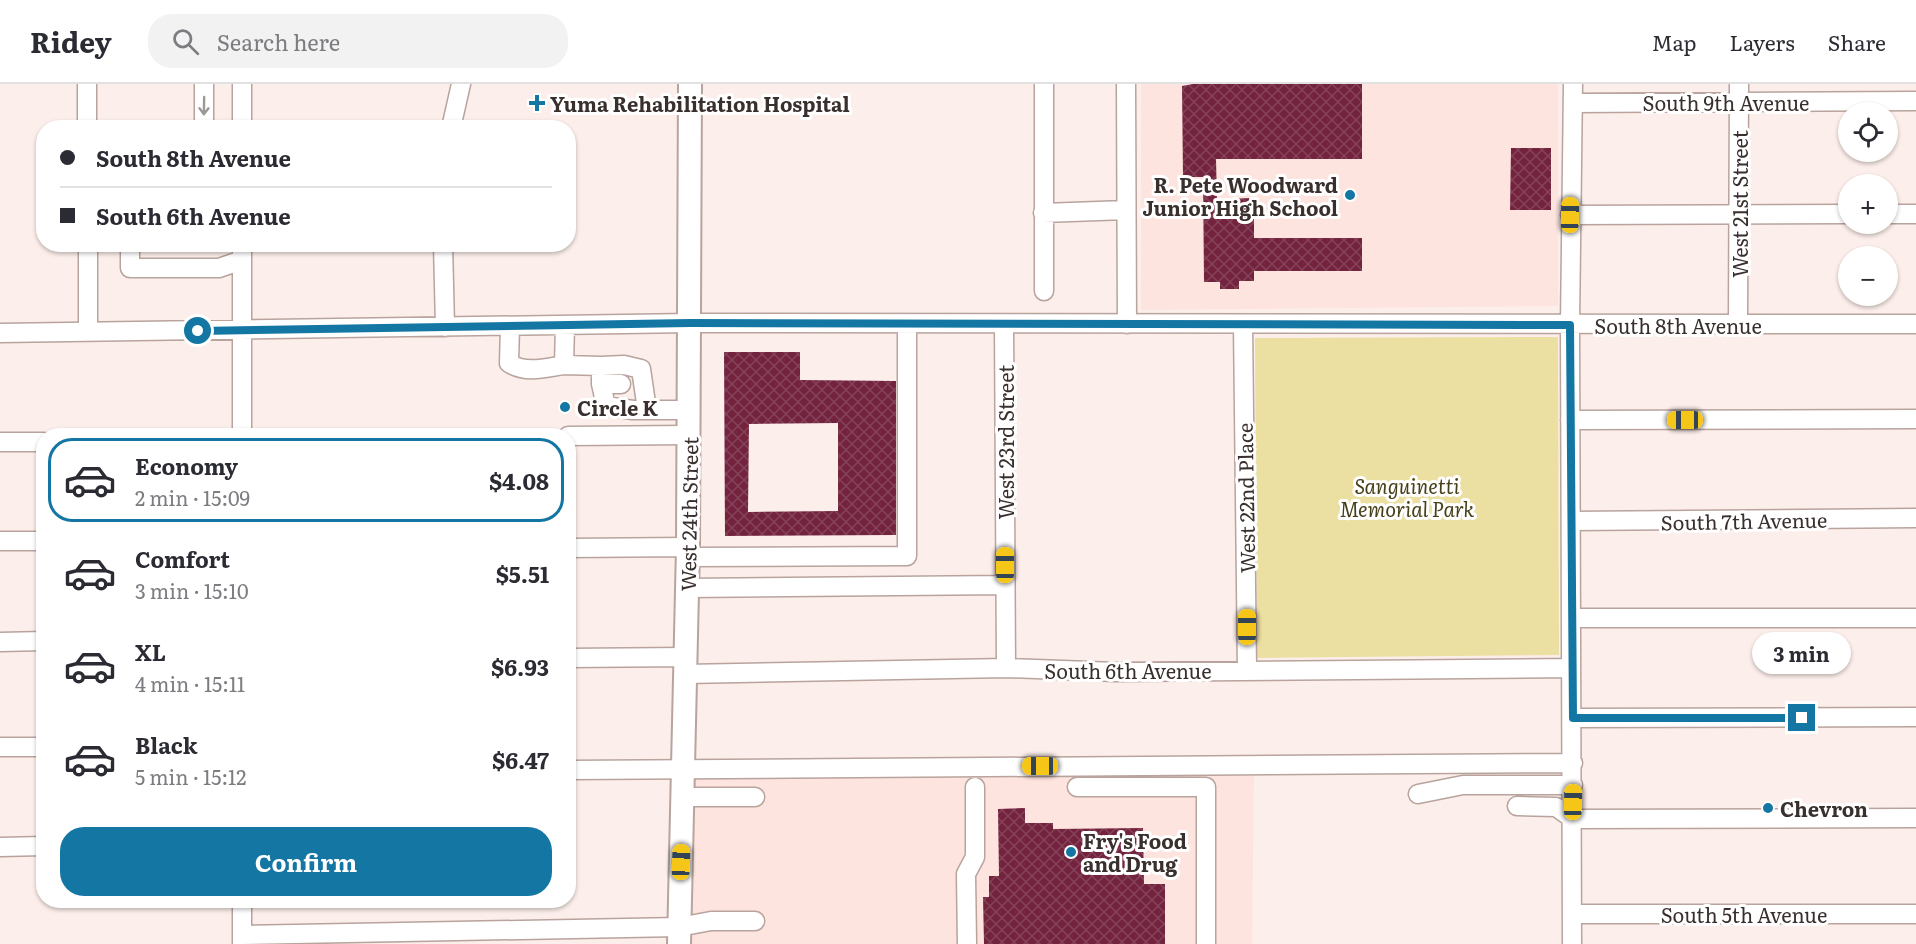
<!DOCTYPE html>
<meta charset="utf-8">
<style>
:root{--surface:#fff;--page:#f2f2f3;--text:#2b2b33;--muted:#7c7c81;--line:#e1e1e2;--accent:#1376a3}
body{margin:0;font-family:Literata,serif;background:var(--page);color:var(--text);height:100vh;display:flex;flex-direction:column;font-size:22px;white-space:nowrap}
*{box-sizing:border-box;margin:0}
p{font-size:20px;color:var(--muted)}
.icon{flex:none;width:33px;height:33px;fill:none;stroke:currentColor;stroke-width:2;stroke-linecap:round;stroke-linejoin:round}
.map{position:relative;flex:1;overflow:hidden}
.details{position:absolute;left:36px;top:344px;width:540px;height:480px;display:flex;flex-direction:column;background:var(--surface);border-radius:24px;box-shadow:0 2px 4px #0004}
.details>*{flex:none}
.hud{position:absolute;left:36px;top:36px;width:540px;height:132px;border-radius:24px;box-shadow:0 2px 4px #0004;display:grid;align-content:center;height:132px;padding:0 24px;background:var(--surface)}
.tools{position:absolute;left:1838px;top:18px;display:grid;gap:12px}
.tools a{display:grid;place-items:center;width:60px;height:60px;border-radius:50%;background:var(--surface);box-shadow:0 2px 4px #0004;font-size:30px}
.end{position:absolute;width:27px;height:27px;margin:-14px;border:8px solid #1376a3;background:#fff;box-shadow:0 0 0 3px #fff}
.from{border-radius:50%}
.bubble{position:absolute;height:42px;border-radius:21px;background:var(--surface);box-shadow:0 2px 4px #0004;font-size:20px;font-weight:700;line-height:42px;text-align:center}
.car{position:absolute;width:18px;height:36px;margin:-18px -9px;border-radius:8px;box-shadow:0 0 4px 2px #0007;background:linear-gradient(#f5c518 24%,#345 0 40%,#f5c518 0 76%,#345 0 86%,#f5c518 0)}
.hud b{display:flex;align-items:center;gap:21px;height:57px;font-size:22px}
.hud b+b{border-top:2px solid var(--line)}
.hud i{width:15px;height:15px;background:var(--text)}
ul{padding:10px 0 0;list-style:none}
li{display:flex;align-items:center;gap:18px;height:84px;margin:0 12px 9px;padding:0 12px;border:3px solid transparent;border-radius:24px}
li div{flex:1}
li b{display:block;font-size:22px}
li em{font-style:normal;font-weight:700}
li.active{border-color:var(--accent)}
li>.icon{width:54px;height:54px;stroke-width:1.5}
.cta{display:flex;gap:12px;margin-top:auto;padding:12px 24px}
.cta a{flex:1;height:69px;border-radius:24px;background:var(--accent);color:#fff;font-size:24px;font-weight:700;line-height:69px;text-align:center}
header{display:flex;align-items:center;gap:36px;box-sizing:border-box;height:84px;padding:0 30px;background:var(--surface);border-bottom:2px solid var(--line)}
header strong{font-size:28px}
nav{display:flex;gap:33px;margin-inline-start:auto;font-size:21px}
.search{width:420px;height:54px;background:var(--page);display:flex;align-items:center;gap:15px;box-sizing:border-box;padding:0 21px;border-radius:24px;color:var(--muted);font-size:22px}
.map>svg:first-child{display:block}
.built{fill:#fde4de}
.green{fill:#ebdfa1}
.building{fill:url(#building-cross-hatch);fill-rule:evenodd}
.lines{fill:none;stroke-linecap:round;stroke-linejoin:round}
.minor-casing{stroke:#b8a39d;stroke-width:21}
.major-casing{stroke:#b8a39d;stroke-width:26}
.minor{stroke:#fff;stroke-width:18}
.major{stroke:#fff;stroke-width:22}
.oneway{stroke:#9c9896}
.route{stroke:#1376a3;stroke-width:8}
.poi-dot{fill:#1376a3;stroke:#fff;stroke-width:2}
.labels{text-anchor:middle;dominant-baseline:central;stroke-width:6;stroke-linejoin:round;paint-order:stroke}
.street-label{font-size:20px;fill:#39302e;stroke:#fff}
.poi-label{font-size:20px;font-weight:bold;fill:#39302e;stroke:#fff;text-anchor:start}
.park-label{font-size:20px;font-style:italic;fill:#474019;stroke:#fff}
</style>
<header>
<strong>Ridey</strong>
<div class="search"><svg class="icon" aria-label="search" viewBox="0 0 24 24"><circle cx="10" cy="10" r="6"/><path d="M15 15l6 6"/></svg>Search here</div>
<nav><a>Map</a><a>Layers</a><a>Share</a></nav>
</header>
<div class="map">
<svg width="1916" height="860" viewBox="0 0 1916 860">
<defs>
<pattern id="building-cross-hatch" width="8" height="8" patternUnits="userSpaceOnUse" patternTransform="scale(1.5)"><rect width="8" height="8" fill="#74233f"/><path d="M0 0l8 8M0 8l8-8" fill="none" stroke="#844359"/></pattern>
</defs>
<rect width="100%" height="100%" fill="#fceeea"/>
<path class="built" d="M1141 0H1558V222L1141 226Z
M1254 681 1252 860H681L683 685Z"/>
<path class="green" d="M1558 253 1559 571 1257 574 1255 254Z"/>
<path class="building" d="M1193 0H1362V75H1216L1217 115 1254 114V154H1362V187H1254V197H1239V205H1220V198H1204L1203 93H1183L1182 2Z
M1511 64H1551V126H1510Z
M724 268H800V296L896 297V451L725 452ZM838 339V427L748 428 749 340Z
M1025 724V739H1053V745L1143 744 1144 800H1165V860H984L983 813H989V792H999L998 725Z"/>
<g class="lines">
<defs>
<path id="minor" d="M87 0V44
M242 0V44
M1126 0 1127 240
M1573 19 1916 17
M204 44V0
M451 44 461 0
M1043 129 1126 126
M1887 130H1916
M1570 131 1848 130
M88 160V248
M130 160V184H219L242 176
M242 160V351
M443 160 445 243
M1044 207V0
M1004 240 1006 584
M1243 240 1247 587
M1738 240 1739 0
M565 241 564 281 601 282V300L606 322 633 326H690
M510 242 509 279C526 290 545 284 564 281
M0 249 690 239 1916 240
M601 282 624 281 641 285 647 326
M601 300H621
M1570 336 1916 335
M568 352 689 351
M0 358H44
M1572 437 1916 434
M0 457H44
M568 464 688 463
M688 473 907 472V240
M687 504 1005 501
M1572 534H1916
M0 558 44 557
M568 574 686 573
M685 590 1006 584 1116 588 1571 584
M1573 634 1916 633
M0 663H44
M568 686 1573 679
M1077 703H1206V860
M1418 710 1463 701H1573
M682 713H755
M1517 722 1556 723 1573 735 1916 734
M0 763 44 762
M242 816V860
M1572 830H1916
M242 851 679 843 711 837H755
M967 860 966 790 975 773V703
M1572 860 1570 241 1573 0"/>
<path id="major" d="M679 860 688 463 690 0"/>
</defs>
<use href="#minor" class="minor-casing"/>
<use href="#major" class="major-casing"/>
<use href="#minor" class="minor"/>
<use href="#major" class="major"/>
</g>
<defs><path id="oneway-shaft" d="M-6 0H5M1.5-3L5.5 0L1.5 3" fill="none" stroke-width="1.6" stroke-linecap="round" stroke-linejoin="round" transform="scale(1.5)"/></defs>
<use class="oneway" href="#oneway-shaft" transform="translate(204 22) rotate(91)"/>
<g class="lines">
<path class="route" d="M198 247 690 239 1570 241 1573 634H1802"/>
</g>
<g class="poi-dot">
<path d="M534 10h6v6h6v6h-6v6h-6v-6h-6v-6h6z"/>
<circle cx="1350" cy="111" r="6"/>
<circle cx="565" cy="323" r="6"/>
<circle cx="1768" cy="724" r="6"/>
<circle cx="1071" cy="768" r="6"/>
</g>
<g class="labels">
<g class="street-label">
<text x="1726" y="18">South 9th Avenue</text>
<text transform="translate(1739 120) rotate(-90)">West 21st Street</text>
<text x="1678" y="241">South 8th Avenue</text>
<text transform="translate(1005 358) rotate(-90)">West 23rd Street</text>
<text transform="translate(1245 414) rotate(-91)">West 22nd Place</text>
<text transform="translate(688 430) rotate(-89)">West 24th Street</text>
<text transform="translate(1744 436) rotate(-1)">South 7th Avenue</text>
<text x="1128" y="586">South 6th Avenue</text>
<text x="1744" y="830">South 5th Avenue</text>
</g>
<g class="poi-label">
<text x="550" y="19">Yuma Rehabilitation Hospital</text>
<text x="1338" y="100" text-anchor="end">R. Pete Woodward<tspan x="1338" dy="23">Junior High School</tspan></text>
<text x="577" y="323">Circle K</text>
<text x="1780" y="724">Chevron</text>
<text x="1083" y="756">Fry's Food<tspan x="1083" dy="23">and Drug</tspan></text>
</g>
<g class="park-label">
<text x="1407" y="401">Sanguinetti<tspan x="1407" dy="23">Memorial Park</tspan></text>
</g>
</g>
</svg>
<div class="tools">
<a><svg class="icon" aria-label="locate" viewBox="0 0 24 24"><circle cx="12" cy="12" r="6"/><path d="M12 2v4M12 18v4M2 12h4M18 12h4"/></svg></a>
<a>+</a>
<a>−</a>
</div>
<i class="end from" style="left:198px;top:247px"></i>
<i class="end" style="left:1802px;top:634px"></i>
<div class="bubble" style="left:1752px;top:548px;width:99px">3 min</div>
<i class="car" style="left:1570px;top:131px;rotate:1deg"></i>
<i class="car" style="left:1685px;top:336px;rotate:270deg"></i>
<i class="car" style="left:1005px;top:481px;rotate:0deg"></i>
<i class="car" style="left:1247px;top:543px;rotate:0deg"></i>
<i class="car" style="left:1040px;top:682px;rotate:270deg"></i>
<i class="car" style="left:1573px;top:718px;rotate:1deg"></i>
<i class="car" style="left:681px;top:778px;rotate:2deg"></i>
<div class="hud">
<b><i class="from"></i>South 8th Avenue</b>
<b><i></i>South 6th Avenue</b>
</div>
<section class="details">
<ul>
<li class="active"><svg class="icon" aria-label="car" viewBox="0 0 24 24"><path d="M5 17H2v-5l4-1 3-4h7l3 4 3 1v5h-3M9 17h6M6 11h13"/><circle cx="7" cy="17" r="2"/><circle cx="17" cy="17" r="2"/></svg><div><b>Economy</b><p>2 min · 15:09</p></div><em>$4.08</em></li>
<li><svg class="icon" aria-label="car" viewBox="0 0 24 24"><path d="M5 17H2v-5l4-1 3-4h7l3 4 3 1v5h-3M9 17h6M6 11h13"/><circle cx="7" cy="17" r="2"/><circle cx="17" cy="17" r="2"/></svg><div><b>Comfort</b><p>3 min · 15:10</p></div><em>$5.51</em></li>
<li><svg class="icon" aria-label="car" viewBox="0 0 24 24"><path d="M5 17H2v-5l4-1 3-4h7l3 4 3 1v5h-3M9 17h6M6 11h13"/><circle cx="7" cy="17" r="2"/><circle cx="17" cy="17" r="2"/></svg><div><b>XL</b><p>4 min · 15:11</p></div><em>$6.93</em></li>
<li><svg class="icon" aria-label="car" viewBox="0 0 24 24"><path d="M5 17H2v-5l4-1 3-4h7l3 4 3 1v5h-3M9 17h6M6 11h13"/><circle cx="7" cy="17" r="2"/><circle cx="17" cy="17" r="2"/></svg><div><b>Black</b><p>5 min · 15:12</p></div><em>$6.47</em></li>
</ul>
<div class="cta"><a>Confirm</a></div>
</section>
</div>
